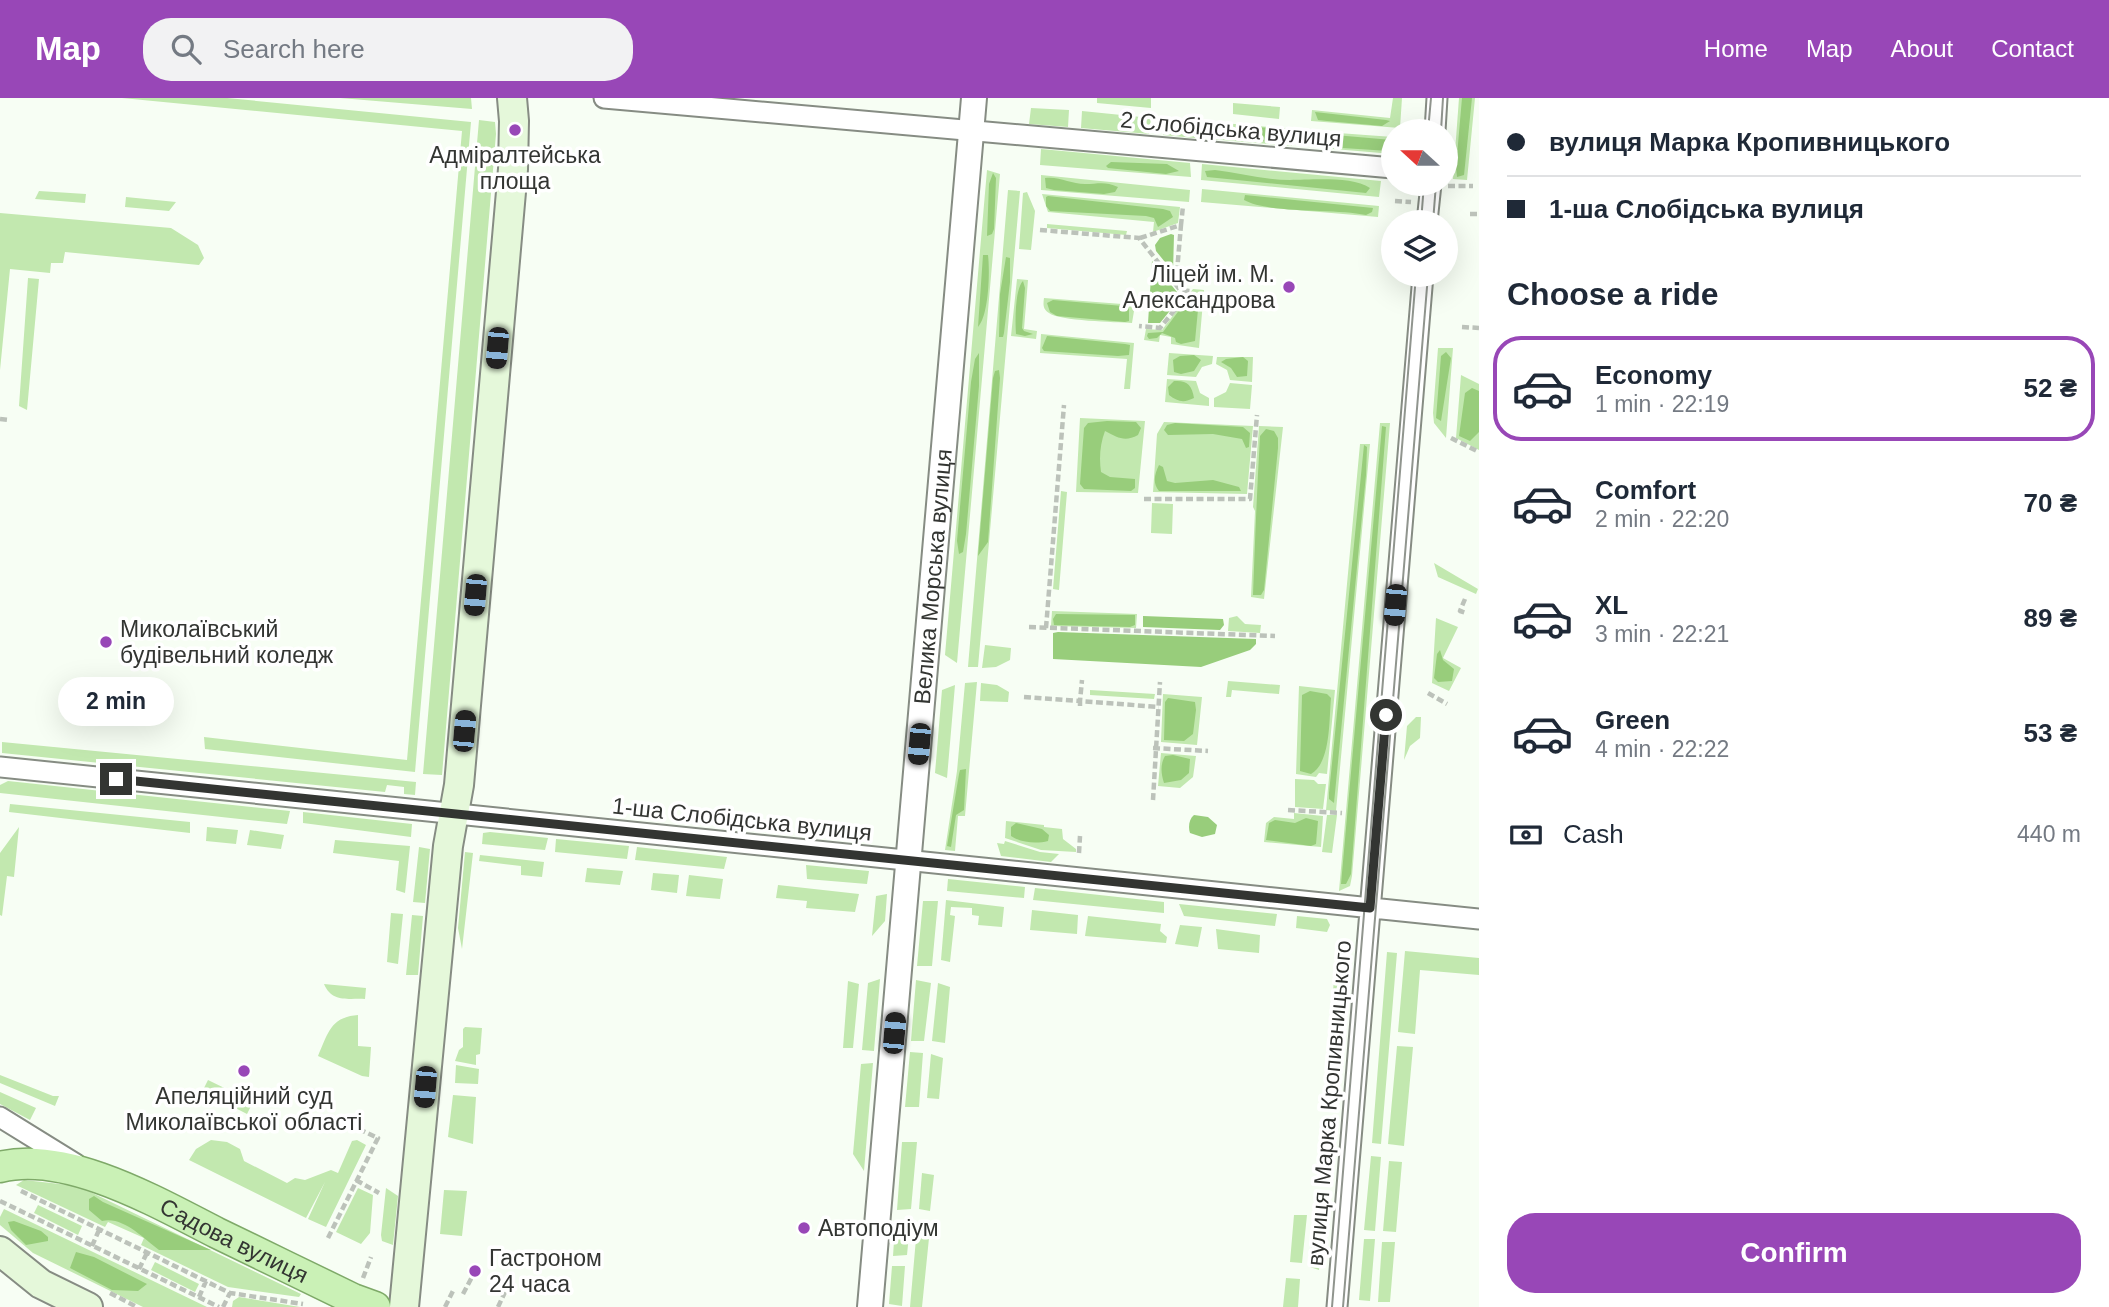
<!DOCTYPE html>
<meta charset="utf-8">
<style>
:root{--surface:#fff;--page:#f2f2f3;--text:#1f2937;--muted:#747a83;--line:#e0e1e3;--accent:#9847b7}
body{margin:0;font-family:Arial,sans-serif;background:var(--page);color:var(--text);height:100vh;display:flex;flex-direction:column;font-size:26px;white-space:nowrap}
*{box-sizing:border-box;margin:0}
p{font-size:23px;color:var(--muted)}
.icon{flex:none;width:38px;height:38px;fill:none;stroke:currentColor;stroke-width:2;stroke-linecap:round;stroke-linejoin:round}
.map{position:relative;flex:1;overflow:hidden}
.drawer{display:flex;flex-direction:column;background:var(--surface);width:630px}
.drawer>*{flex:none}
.top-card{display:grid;align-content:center;height:154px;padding:0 28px;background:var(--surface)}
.needle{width:46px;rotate:291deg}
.tools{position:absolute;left:1381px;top:21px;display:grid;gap:14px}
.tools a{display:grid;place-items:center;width:77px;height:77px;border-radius:50%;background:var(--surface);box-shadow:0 7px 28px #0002;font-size:35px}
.end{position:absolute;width:32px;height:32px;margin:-16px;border:9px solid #333532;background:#fff;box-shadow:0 0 0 4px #fff}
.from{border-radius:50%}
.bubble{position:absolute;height:49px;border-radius:24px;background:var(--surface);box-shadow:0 7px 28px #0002;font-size:23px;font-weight:800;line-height:49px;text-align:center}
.car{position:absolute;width:21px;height:42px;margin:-21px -10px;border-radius:9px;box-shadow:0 0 5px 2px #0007;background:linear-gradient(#222 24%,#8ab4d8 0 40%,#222 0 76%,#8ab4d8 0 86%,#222 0)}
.top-card b{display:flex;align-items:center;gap:24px;height:66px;font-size:26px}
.top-card b+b{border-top:2px solid var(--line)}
.top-card i{width:18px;height:18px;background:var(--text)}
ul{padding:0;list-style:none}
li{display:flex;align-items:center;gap:21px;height:105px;margin:0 14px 10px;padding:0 14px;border:4px solid transparent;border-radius:28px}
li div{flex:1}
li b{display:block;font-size:26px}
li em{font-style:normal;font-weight:800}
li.on{border-color:var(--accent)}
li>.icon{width:63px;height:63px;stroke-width:1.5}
h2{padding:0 28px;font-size:32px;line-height:84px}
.pay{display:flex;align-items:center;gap:18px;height:77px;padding:0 28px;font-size:26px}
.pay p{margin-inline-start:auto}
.primary-button{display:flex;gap:14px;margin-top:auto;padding:14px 28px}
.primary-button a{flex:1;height:80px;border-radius:28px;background:var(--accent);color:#fff;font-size:28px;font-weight:800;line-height:80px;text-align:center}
header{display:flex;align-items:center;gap:42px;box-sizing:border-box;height:98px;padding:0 35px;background:var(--accent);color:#fff}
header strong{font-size:33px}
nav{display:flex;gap:38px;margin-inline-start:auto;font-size:24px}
.search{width:490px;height:63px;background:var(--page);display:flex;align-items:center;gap:18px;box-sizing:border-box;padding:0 24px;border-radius:28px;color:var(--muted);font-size:26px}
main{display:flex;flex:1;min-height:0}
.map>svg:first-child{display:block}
.green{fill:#c2e8af}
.forest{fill:#98cd7b}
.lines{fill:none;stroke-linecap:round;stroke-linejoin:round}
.minor-casing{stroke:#868c83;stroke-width:23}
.tertiary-casing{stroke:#868c83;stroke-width:28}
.secondary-casing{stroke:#868c83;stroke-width:32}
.primary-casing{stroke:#7ea968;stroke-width:33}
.path{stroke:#bcc2ba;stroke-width:4.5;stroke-dasharray:7 3.5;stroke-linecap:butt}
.minor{stroke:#fff;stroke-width:19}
.tertiary{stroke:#fff;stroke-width:24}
.secondary{stroke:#e5f8da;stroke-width:28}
.primary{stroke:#caf1b6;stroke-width:30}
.tram{stroke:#90958e;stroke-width:2}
.route{stroke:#333532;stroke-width:9}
.poi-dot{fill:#9847b7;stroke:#fff;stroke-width:2.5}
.labels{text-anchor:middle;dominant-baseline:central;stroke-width:7;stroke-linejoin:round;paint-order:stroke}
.street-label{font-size:23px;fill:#333532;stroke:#fff}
.poi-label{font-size:23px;fill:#333532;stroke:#fff;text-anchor:start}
</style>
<header>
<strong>Map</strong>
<div class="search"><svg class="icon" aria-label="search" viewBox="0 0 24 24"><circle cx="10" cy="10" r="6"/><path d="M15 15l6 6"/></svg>Search here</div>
<nav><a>Home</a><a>Map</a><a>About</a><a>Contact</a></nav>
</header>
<main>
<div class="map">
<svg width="1479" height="1209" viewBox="0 0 1479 1209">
<rect width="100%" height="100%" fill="#f7fef4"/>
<path class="green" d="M122 0H227L471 24 415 674 205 651 204 639 407 662 462 33Z
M340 0H471L472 11Z
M1097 0H1151V10L1097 5Z
M1393 0H1402L1400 30 1311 23 1312 12 1390 20Z
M1459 0H1475L1467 82 1453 81Z
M1233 5 1280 9 1279 21 1233 16Z
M1031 10 1069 12 1068 29 1029 26Z
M1082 13 1151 20 1149 36 1081 30Z
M1165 21 1197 24 1195 40 1163 37Z
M479 22 495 24 496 36 442 677 423 676Z
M1211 24 1293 31 1292 48 1210 41Z
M1311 33 1393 39V56L1310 49Z
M1041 51 1190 65 1191 79 1040 67Z
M1202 66 1381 83 1379 99 1201 82Z
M987 72 1000 76 957 565 945 557Z
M1041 77 1190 92 1189 104 1041 92Z
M1202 91 1379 108 1378 119 1201 104Z
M1008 92 1020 93 978 569H968Z
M39 93 86 96 85 105 35 101Z
M1027 94 1035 113 1031 152 1019 151 1023 95Z
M1042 96 1180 109 1178 125 1153 134 1154 124 1048 114Z
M126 99 176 104 169 113 125 109Z
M0 115 171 130 198 147 204 160 199 167 65 154 63 165H51L50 175 10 171 0 272Z
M1047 126 1127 133 1126 137 1047 130Z
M28 180 39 181 27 312 19 308Z
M1017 181 1028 182 1024 231 1037 233 1036 241 1011 238Z
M1193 191 1204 192 1199 250 1171 246V239L1160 237 1159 244 1144 242 1146 231 1162 232Z
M1044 200 1135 207 1132 225C1116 224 1059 223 1049 215 1043 211 1043 207 1044 200Z
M1041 236 1134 245 1130 291H1124L1127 261 1040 255Z
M1438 250H1453L1446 340 1434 325 1433 315Z
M1169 255 1213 258 1212 266 1202 269 1196 279 1167 277Z
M1217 259H1253L1252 284 1230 282 1227 272 1216 266Z
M1461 277 1479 286V352L1456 340Z
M1167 281 1196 283 1200 295 1209 300V308L1165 304Z
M1230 285 1252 287 1250 311 1214 309V300L1226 294Z
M1080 320 1145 323 1138 395 1076 394Z
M1164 324 1253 328 1247 396 1153 394 1157 336Z
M1380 325H1390L1352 778 1350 788 1339 793Z
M1259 328 1283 329 1264 501 1251 499 1255 413 1253 409Z
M1360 346H1370L1336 713 1326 712Z
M1061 393 1067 394 1059 492 1053 491Z
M1152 405 1173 406 1172 436 1151 435Z
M1434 465 1478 491 1476 496 1438 479Z
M1052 513 1137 516 1136 530 1051 528Z
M1237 518 1245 526 1261 527 1260 535 1228 533 1229 520Z
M1436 520 1458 529 1443 560 1461 570 1449 593 1432 585Z
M985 547 1011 550 1010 562 996 569 982 570Z
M1228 583 1280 587 1279 596 1232 592 1231 599H1226Z
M977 584 965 718H958L955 753 945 752 957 673 965 585Z
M981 585 997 587 1009 594 1008 604 980 603Z
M955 587 947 680 935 675 942 592Z
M1299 588 1335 592 1327 676 1319 675 1316 679 1296 676Z
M1090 592 1155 596 1154 601 1090 597Z
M1163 596 1202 599 1197 647 1161 644Z
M1416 619H1421L1420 640 1410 648 1404 662 1407 628Z
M2 644 416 684 415 697 404 696V689L387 687 385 694 2 655Z
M1161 655 1196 658 1193 679 1180 690 1158 688Z
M1295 681 1314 682 1318 686H1326L1323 711 1295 709Z
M8 683 290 713 287 726 0 695V687Z
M10 706 190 724V735L9 714Z
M303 714 412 726 411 739 303 725Z
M1294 715 1323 718 1321 749 1264 744 1266 725 1274 719 1294 721Z
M1327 717H1337L1332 755 1322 754Z
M1006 723 1044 727V729L1062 731 1063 741 1076 751V754L1041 752 1005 740Z
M19 729 14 779 7 778 2 818 0 817V755Z
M207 729 238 732 236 746 206 743Z
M250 732 284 737 281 751 247 747Z
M490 734 548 740 545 752 482 746 483 735Z
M556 741 629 748 627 761 555 754Z
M335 742 410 748 405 795 396 792 399 763 333 755Z
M1005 743 1040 754 1059 756 1051 764 1001 758 997 745 1004 746Z
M419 749 430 751 425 805 413 804Z
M637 749 727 759 724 771 635 762Z
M465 754 473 755 462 851 458 830Z
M480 757 544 764 542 779 521 777V768L479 763Z
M806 767 869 773 867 786 807 781Z
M587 770 623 773 620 787 585 784Z
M653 775 679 777 677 795 651 792Z
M689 777 723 781 720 801 686 798Z
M948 781 1025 789 1024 800 947 793Z
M778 787 859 796 855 814 806 810 807 803 776 800Z
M1035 790 1164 804V815L1033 802Z
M887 796 885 823 872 838 876 798Z
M946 802 1004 809 1002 829 978 827 979 818 972 817V810L951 809 950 817 955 818 950 864 941 862Z
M923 803H938L932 868H917Z
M1179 806 1277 816 1275 828 1184 818Z
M1032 812 1078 817 1077 836 1030 832Z
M391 815 403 816 398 866 387 864Z
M412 817 423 818 418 877H406Z
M1088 818 1161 826 1160 833 1167 839 1166 845 1085 838Z
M1297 818 1327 821 1330 827 1327 834 1296 830Z
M1180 827 1202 829 1198 849 1175 846Z
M1216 831 1260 837 1259 855 1218 851Z
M1347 841 1340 921 1331 918 1337 844Z
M1405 853 1479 860V877L1420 872 1415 936 1398 934Z
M1387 854 1397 855 1381 1046 1372 1045Z
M880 881 874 953 862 952 868 885Z
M916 882 931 885 924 943H911Z
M848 883 859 886 853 950H843Z
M938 885 950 889 945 945 932 943Z
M324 886 366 890 365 901C348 900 332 905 324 886Z
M358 917V948L371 949 369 979 362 978 318 958C328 936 330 919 358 917Z
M1339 927 1336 963 1327 965 1330 930Z
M465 929 482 930 480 956 476 957V967L455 963 459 952 463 949V931Z
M1397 948 1413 949 1404 1048 1388 1046Z
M910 954 923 955 919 1009H905Z
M931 956 943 960 939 1001 927 1000Z
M873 965 864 1073 853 1056 861 966Z
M456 967 479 971 478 986 455 985Z
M0 977 53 998H59L55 1008 0 985Z
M208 982 253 1004 247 1016 206 995 204 990Z
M0 994 36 1010 30 1022 0 1006Z
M453 997 476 999 473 1046 448 1039Z
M211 1042 227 1044 240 1051 244 1063 287 1085 295 1080 305 1082 331 1072 338 1075 352 1043 357 1042 366 1047 326 1129 308 1121 325 1084 306 1120 189 1062 196 1051Z
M902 1044H917L911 1111 897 1112Z
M1371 1058 1381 1059 1375 1133 1364 1132Z
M1389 1063 1402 1064 1396 1134 1383 1133Z
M922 1075 934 1077 930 1113 919 1111Z
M24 1082 78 1088 301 1196 299 1199 228 1189 141 1147 144 1140 108 1124 105 1129 16 1087Z
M358 1090 373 1097 370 1135 361 1146 336 1134Z
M386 1090 398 1098 393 1147 382 1143 381 1137Z
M444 1092 467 1093 462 1138 440 1136Z
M38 1107 82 1128 78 1137 34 1115Z
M4 1111 207 1209H143L33 1155 0 1127V1119Z
M1314 1112 1324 1117 1319 1172 1310 1169Z
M1294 1117H1307L1302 1165 1290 1164Z
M910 1126 907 1157 893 1158 895 1128Z
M917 1129H926L925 1139 929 1140 922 1209H910Z
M1364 1141H1375L1370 1203 1359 1202Z
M1382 1144H1395L1390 1204H1378Z
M155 1164 199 1186 195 1194 151 1172Z
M892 1168H905L902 1208 889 1206Z
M1286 1180 1300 1181 1298 1209H1283Z
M239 1199 300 1209H232L233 1203Z"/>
<path class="forest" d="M1462 0H1472L1464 77 1457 79 1456 69Z
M1315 14 1386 22 1390 23 1382 28 1327 23 1318 22Z
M1232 29 1281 30 1288 42 1273 44 1227 40 1225 31Z
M1312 35 1392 42 1393 49 1389 53 1312 48Z
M1111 64 1167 66 1179 73 1166 76 1108 70 1106 68Z
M1215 72C1239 75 1265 82 1290 82 1311 82 1352 78 1370 90L1366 95 1207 79 1205 73Z
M993 75 996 80 994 131 992 136 987 138 989 86Z
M1045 80C1059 78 1071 86 1085 86 1098 86 1105 83 1118 89L1115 94 1104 96 1054 92 1046 90Z
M1245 97 1373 110 1372 114 1366 117C1334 110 1269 116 1244 102Z
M1048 98 1163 111 1170 113 1173 119 1158 129 1154 120 1146 118 1050 113 1046 108V99Z
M1171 136 1174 137 1173 174 1156 153 1155 147 1160 140Z
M983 157H988C990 173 989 217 978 229Z
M1006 159 1010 160V184L1004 235 1003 239H999L1000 196Z
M1152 163 1181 199 1160 225H1148Z
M1023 183 1025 190 1022 230 1024 233 1033 236 1025 238 1016 236C1015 223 1015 191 1023 183Z
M1189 199 1199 201 1195 243 1181 246 1176 244 1175 240 1162 235 1157 240 1149 241 1147 238 1148 235 1163 234Z
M1053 202 1123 208 1129 209V223L1125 224 1057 218 1050 214 1047 205Z
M1047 238 1125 246 1130 247 1129 257 1118 258 1044 253 1042 250Z
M1446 254 1451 260 1441 323 1436 320 1441 258Z
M979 255V288L966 436 963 454 959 456 957 443 971 284 975 261Z
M1194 257 1201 262 1194 273 1181 276 1174 274 1173 262 1180 258Z
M1243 259 1248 263 1247 278 1237 279 1231 270 1221 264 1226 261Z
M999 272 1000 280 988 444 978 458 993 280 995 273Z
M1174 283C1187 282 1192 287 1194 300 1184 305 1178 304 1169 297L1168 289Z
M1472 290 1479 293V334L1470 343 1459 338 1465 295Z
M1107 323 1136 324 1141 330 1138 337C1125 344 1118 340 1105 333 1100 346 1099 360 1101 374L1110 379 1135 381V390L1131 393 1084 391 1080 386 1084 330 1088 325Z
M1175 325 1243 329 1250 335 1249 349 1246 350 1242 341 1213 336 1168 337 1164 332 1167 327Z
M1382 328 1386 329 1351 776 1346 786H1341Z
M1266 331 1274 333 1278 340V350L1264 492 1261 497H1253C1255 443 1257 391 1260 338Z
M1364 347 1367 349 1366 377 1334 705 1329 701V695Z
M1159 367 1163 369 1167 383 1175 385 1213 382 1239 389 1241 393H1159C1152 385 1155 375 1159 367Z
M1056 516 1135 517V527L1130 529 1054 527 1053 521Z
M1143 518 1223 521 1224 527 1220 532 1143 529Z
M1058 534 1256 541V546L1250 552 1201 569 1053 561V535Z
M1440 552 1443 562 1454 571 1452 583 1438 584 1434 580 1437 556Z
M1310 593 1327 596 1331 600C1329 621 1331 665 1311 676L1300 673 1302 597Z
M1168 600 1195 604 1196 612 1193 636 1184 643 1164 642 1165 604Z
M1173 657 1190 661 1189 675 1181 682 1164 685C1161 675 1160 667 1165 658Z
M966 671 964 712 956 717 951 749 947 748 959 676 960 672Z
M1194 717 1208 719 1217 727 1215 736 1202 739 1190 735C1188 729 1189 721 1194 717Z
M1306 720 1318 723 1316 746 1311 748 1266 742 1269 725 1275 722 1295 725Z
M1016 725 1042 731 1049 737 1048 743C1037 746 1021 745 1011 738V729Z
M94 1098 103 1104 211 1152H159C143 1140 123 1118 102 1123L89 1112V1101Z
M14 1123 41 1133 48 1139V1143L26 1147 11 1132 8 1124Z
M76 1154 94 1159 147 1186 138 1193 112 1192 70 1170Z"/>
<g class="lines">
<defs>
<path id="minor" d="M604 0 1393 70
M1435 33 1437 0
M1427 124 1431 86
M0 669 1479 821
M0 1019 76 1066
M1337 1209 1423 177"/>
<g id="tertiary">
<path id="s1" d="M870 1209 974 0"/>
</g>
<path id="secondary" d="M0 1153 41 1186 88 1209
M404 1209 448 748 459 687 513 71 514 23 512 0"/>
<g id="primary">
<path id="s2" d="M0 1069C67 1052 158 1105 217 1135 262 1157 308 1179 353 1201L375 1209"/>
</g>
</defs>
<use href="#minor" class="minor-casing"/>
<use href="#tertiary" class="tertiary-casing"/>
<use href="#secondary" class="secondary-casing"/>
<use href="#primary" class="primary-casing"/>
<path class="path" d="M1448 88H1473
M1395 103 1411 104
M1470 116H1479
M1040 132 1139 140 1180 192 1190 193 1160 230 1139 228
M1140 140 1181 127 1183 108
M1176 185 1181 127
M1462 229 1479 230
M0 321 9 322
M1451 340 1479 354
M1144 401H1250L1257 317
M1465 501 1460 513 1466 515
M1029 529 1275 538
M1046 530 1064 307
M1428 595 1447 606
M1024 599 1080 603 1082 582
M1080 608V603L1159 609
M1153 650 1208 653
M1153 702 1160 584
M1288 712 1342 715
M1079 755 1080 738
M356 1082 379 1095
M21 1093 230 1195 303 1206
M0 1103 219 1209
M328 1140 378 1040 361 1032
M92 1148 99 1132
M139 1171 147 1155
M363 1180 371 1159
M110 1195 137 1209
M463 1196 472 1179
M199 1199 206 1183
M223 1209 230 1195
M445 1209 453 1193
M498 1209 505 1194"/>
<use href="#minor" class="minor"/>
<use href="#tertiary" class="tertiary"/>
<use href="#secondary" class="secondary"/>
<use href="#primary" class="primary"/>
<path class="tram" d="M1428 33 1431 0
M1441 33 1443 0
M1421 124 1424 86
M1433 124 1436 86
M1332 1209 1416 177
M1343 1209 1428 177"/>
</g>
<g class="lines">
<path class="route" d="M116 681 1370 810 1386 617"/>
</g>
<g class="poi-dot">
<circle cx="515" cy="32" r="7"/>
<circle cx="1289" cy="189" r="7"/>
<circle cx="106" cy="544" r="7"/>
<circle cx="244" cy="973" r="7"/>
<circle cx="804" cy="1130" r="7"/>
<circle cx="475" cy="1173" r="7"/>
</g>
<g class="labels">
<g class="street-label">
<text transform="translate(1231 31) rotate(5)">2 Слобідська вулиця</text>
<text stroke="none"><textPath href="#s1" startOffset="733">Велика Морська вулиця</textPath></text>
<text transform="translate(742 721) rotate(6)">1-ша Слобідська вулиця</text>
<text transform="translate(1329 1005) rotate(-85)">вулиця Марка Кропивницького</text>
<text stroke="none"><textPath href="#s2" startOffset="250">Садова вулиця</textPath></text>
</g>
<g class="poi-label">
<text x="515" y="57" text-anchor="middle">Адміралтейська<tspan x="515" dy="26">площа</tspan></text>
<text x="1275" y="176" text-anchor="end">Ліцей ім. М.<tspan x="1275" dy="26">Александрова</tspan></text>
<text x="120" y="531">Миколаївський<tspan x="120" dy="26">будівельний коледж</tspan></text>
<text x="244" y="998" text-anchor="middle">Апеляційний суд<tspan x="244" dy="26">Миколаївської області</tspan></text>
<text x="818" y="1130">Автоподіум</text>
<text x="489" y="1160">Гастроном<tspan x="489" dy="26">24 часа</tspan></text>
</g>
</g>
</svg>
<div class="tools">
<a><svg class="needle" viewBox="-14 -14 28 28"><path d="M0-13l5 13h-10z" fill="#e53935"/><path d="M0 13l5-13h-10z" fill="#747a83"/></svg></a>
<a><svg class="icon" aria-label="layers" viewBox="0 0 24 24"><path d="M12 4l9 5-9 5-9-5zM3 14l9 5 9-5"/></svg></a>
</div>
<i class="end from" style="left:1386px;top:617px"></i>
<i class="end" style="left:116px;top:681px"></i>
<div class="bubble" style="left:58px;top:579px;width:116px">2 min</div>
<i class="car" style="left:497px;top:250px;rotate:185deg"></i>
<i class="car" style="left:475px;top:497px;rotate:185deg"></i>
<i class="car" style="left:1395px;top:507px;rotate:185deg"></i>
<i class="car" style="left:464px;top:633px;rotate:5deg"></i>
<i class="car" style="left:919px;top:646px;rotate:185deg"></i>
<i class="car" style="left:894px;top:935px;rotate:5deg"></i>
<i class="car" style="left:425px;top:989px;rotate:185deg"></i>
</div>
<section class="drawer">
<div class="top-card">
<b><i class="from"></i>вулиця Марка Кропивницького</b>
<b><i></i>1-ша Слобідська вулиця</b>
</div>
<h2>Choose a ride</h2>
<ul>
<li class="on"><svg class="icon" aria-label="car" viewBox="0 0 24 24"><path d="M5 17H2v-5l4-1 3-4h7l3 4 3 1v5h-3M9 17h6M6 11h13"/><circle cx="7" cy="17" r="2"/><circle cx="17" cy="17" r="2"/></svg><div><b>Economy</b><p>1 min · 22:19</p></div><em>52 ₴</em></li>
<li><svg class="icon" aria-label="car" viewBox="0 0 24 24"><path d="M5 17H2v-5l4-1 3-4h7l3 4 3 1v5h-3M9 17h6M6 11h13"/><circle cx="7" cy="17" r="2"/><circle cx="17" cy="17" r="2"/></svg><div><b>Comfort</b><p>2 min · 22:20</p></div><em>70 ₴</em></li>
<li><svg class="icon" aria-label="car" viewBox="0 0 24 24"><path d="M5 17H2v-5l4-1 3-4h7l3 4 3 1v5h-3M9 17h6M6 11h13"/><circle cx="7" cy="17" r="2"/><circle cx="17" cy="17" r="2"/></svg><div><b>XL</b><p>3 min · 22:21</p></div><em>89 ₴</em></li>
<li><svg class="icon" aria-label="car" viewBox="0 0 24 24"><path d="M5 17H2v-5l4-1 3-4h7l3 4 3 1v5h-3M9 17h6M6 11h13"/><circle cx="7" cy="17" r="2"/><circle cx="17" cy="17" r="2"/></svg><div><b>Green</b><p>4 min · 22:22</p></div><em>53 ₴</em></li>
</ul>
<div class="pay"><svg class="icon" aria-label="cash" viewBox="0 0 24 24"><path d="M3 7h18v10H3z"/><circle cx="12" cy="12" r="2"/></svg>Cash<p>440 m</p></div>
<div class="primary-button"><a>Confirm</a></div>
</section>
</main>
